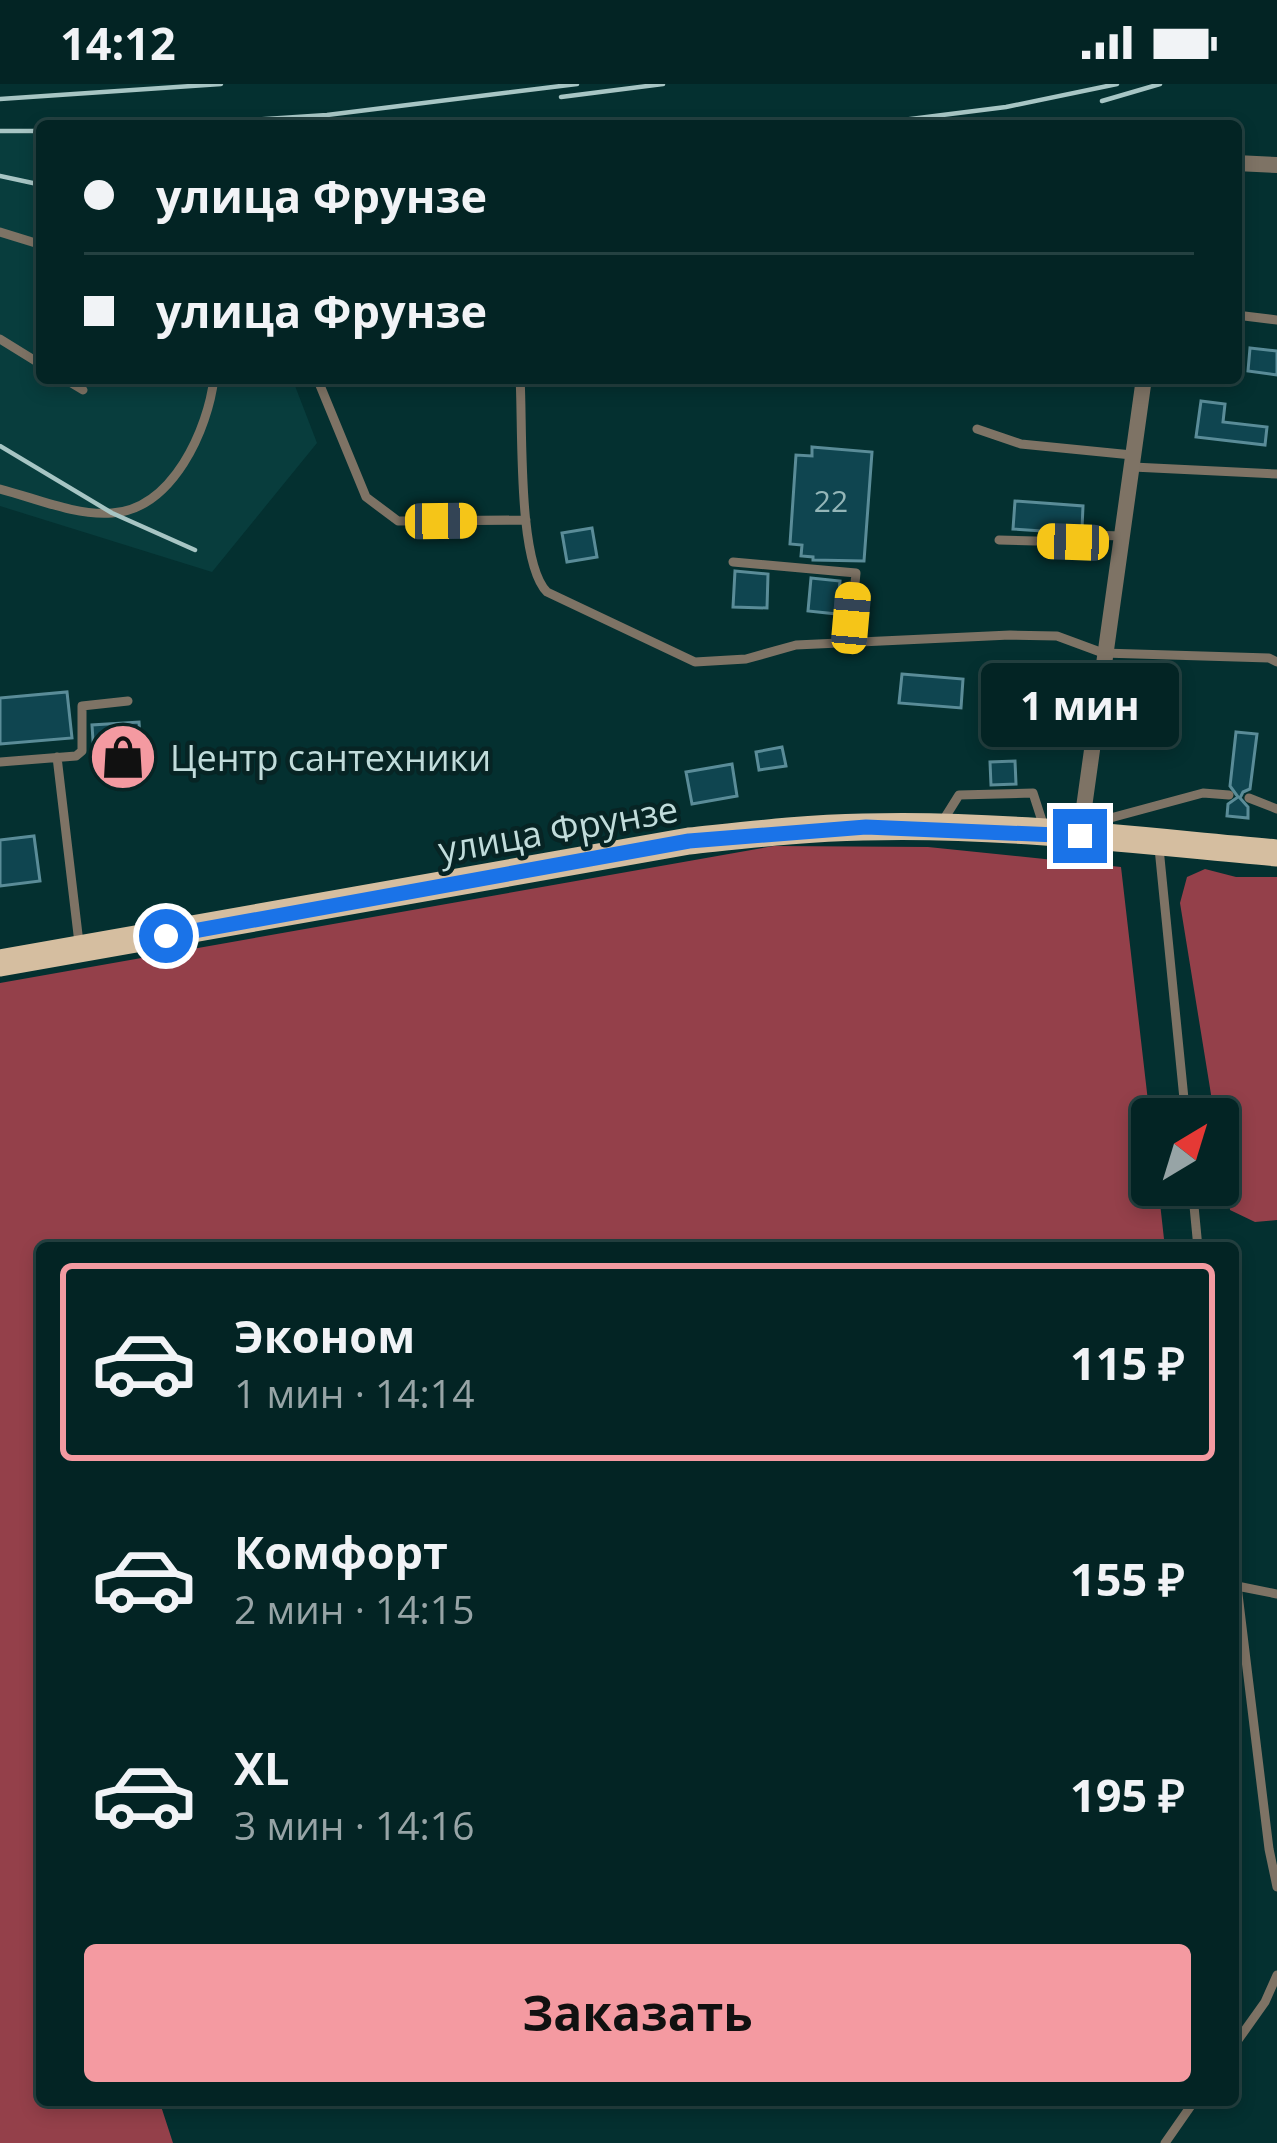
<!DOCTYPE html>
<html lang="ru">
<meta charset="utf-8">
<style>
:root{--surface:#032424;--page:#0d2c2c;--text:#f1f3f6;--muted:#97a4a6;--line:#244141;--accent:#f49aa1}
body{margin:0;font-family:"Open Sans",sans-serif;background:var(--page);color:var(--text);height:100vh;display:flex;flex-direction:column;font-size:45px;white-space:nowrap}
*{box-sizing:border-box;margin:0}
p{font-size:39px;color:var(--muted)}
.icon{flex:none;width:66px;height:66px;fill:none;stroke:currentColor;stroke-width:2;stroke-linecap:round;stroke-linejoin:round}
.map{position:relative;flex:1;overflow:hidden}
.details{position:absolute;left:36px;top:1158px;width:1203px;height:864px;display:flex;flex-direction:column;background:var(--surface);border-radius:12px;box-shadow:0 6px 18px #0003,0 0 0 3px var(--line)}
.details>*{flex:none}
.hud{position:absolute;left:36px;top:36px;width:1206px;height:264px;border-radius:12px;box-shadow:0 6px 18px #0003,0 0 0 3px var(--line);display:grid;align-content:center;height:264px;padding:0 48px;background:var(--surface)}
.needle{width:78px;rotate:38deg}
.tools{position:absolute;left:1131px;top:1014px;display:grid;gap:24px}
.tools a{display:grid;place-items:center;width:108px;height:108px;border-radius:12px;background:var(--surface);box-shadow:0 6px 18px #0003,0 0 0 3px var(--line);font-size:60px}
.end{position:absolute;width:54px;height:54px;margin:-27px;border:15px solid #1a73e8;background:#fff;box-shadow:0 0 0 6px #fff}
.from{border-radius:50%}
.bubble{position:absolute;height:84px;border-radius:12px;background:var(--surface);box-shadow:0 6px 18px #0003,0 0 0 3px var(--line);font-size:39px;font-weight:700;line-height:84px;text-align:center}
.car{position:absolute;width:36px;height:72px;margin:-36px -18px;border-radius:15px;box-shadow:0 0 9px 3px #0007;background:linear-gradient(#f5c518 24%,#345 0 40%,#f5c518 0 76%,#345 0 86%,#f5c518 0)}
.hud b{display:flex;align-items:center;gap:42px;height:114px;font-size:45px}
.hud b+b{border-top:3px solid var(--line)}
.hud i{width:30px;height:30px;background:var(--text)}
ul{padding:21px 0 0;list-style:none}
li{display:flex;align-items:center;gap:36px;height:198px;margin:0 24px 18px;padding:0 24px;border:6px solid transparent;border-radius:12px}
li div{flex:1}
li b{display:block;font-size:45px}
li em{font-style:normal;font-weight:700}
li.current{border-color:var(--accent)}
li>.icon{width:108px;height:108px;stroke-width:1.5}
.cta{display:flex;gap:24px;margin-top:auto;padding:24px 48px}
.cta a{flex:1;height:138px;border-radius:12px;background:var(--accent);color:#111;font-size:48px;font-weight:700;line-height:138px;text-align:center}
.status{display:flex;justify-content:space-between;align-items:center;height:84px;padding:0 60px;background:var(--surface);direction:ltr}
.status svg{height:33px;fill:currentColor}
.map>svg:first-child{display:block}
.built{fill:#083d3d}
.forest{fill:#94404a}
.building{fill:#0f4550;stroke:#5a8c98;stroke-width:3}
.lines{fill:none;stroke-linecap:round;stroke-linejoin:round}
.lane{stroke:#7e7365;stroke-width:9}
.street{stroke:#7e7365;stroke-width:16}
.primary{stroke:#d5bea0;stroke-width:27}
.rail{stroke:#a7c5c4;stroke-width:4.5}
.route{stroke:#1a73e8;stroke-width:15}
.labels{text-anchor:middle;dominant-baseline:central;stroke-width:9;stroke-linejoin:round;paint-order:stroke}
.number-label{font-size:30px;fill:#94b6b8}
.poi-label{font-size:36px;fill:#c1dcdb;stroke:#072424;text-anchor:start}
.street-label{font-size:36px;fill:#c1dcdb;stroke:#072424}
</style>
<div class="status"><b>14:12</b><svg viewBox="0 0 49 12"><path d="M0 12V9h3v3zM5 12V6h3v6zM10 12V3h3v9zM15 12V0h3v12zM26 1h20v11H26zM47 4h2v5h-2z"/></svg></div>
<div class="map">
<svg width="1277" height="2059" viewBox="0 0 1277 2059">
<rect width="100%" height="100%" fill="#043030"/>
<path class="built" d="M0 49 42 50V294H292L317 359 212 488 0 422Z"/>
<path class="forest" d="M774 762 928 763 1121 783 1152 1052V1101H1158L1165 1164H42V2016H159L173 2059H0V899Z
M1205 785 1236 793H1277V1136L1255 1138 1230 1126 1218 1035H1215L1180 819 1187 793Z"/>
<path class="building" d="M1250 264 1277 267V291L1248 287Z
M1201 317 1225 320 1223 338 1267 343 1265 361 1196 353Z
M812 363 872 368 864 477 813 476V473L801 472 802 461 790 460 796 371 812 372Z
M1015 417 1083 422 1082 445 1072 449 1013 445Z
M592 444 597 473 567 478 562 449Z
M735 487 768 490 767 524 733 523Z
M811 494 840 497 837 530 808 527Z
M902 590 963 595 961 624 899 619Z
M67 608 72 654 0 660V614Z
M139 638 142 685 95 688 92 641Z
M1236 648 1257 650 1250 705 1243 708 1240 714 1248 723V734L1227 732 1228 720 1238 713 1230 702Z
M782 663 786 682 759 686 756 668Z
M1015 677 1016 700 991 701 990 678Z
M732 680 737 712 692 720 686 688Z
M34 752 40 797 0 802V756Z"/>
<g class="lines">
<path class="lane" d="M0 148 42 161
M1236 231 1277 236
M0 255 42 281
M63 294 83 306
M317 294 366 413 398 437 526 436
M520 294C523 340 517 479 547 508L695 578 746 575 796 561 1010 551 1057 552 1103 569 1269 574 1277 578
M977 345 1021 360 1132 371
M1133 383 1277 390
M0 405C35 414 76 432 112 429 173 425 208 345 214 294
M999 456 1073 458 1093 451 1120 452
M733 478 856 489 849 558
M57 673 79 859
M0 678 76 672 82 667V622L128 617
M1249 714 1277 725
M944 735 959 711 1033 709 1044 743
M1091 745 1103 736 1203 709 1229 711
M1159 764 1186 1035
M1192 1101 1198 1164
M1233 1469 1269 1765 1277 1803
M1237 1502 1277 1510
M1233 1963 1265 1918 1277 1891
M1165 2059 1195 2016"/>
<path class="street" d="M1236 79 1277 81
M1080 752 1144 294"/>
<path class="primary" d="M0 879 689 757C747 751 805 744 863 743 1001 739 1140 757 1277 769"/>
<path class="rail" d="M561 13 663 0
M0 15 221 0
M1102 17 1160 0
M155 42 327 31 577 0
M855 42 1006 23 1117 0
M0 47H42
M0 92 42 101
M0 362 112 429 195 466"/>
</g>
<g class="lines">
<path class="route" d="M166 852 689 757 866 743 1080 752"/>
</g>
<defs>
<symbol id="shop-disc" viewBox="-11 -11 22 22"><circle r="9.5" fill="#f49aa1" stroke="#072424"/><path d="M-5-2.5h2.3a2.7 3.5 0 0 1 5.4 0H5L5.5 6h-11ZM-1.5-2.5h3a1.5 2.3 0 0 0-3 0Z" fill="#111"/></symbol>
</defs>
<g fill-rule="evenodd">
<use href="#shop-disc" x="85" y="635" width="76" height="76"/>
</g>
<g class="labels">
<g class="number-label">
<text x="831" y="416">22</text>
</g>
<g class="poi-label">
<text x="170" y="673">Центр сантехники</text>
</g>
<g class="street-label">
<text transform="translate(558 745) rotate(-10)">улица Фрунзе</text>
</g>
</g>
</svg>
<div class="tools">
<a><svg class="needle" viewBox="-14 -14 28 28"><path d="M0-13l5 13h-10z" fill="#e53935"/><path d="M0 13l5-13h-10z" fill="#97a4a6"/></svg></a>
</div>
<i class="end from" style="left:166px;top:852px"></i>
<i class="end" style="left:1080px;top:752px"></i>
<div class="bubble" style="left:981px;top:579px;width:198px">1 мин</div>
<i class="car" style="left:441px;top:437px;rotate:89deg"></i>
<i class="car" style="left:1073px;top:458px;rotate:272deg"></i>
<i class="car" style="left:851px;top:534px;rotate:5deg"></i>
<div class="hud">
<b><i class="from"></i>улица Фрунзе</b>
<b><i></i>улица Фрунзе</b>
</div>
<section class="details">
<ul>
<li class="current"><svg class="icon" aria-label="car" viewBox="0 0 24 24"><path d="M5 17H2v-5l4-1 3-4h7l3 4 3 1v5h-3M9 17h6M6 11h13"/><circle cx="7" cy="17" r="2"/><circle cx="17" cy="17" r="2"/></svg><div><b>Эконом</b><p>1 мин · 14:14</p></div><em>115 ₽</em></li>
<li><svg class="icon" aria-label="car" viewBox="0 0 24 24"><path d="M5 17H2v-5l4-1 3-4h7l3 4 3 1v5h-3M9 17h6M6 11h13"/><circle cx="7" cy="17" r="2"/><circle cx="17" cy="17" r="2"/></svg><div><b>Комфорт</b><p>2 мин · 14:15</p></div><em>155 ₽</em></li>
<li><svg class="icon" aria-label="car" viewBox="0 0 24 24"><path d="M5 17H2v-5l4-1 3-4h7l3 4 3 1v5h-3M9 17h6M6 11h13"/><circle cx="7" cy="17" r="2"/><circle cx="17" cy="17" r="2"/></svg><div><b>XL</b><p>3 мин · 14:16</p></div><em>195 ₽</em></li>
</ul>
<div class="cta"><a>Заказать</a></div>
</section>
</div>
